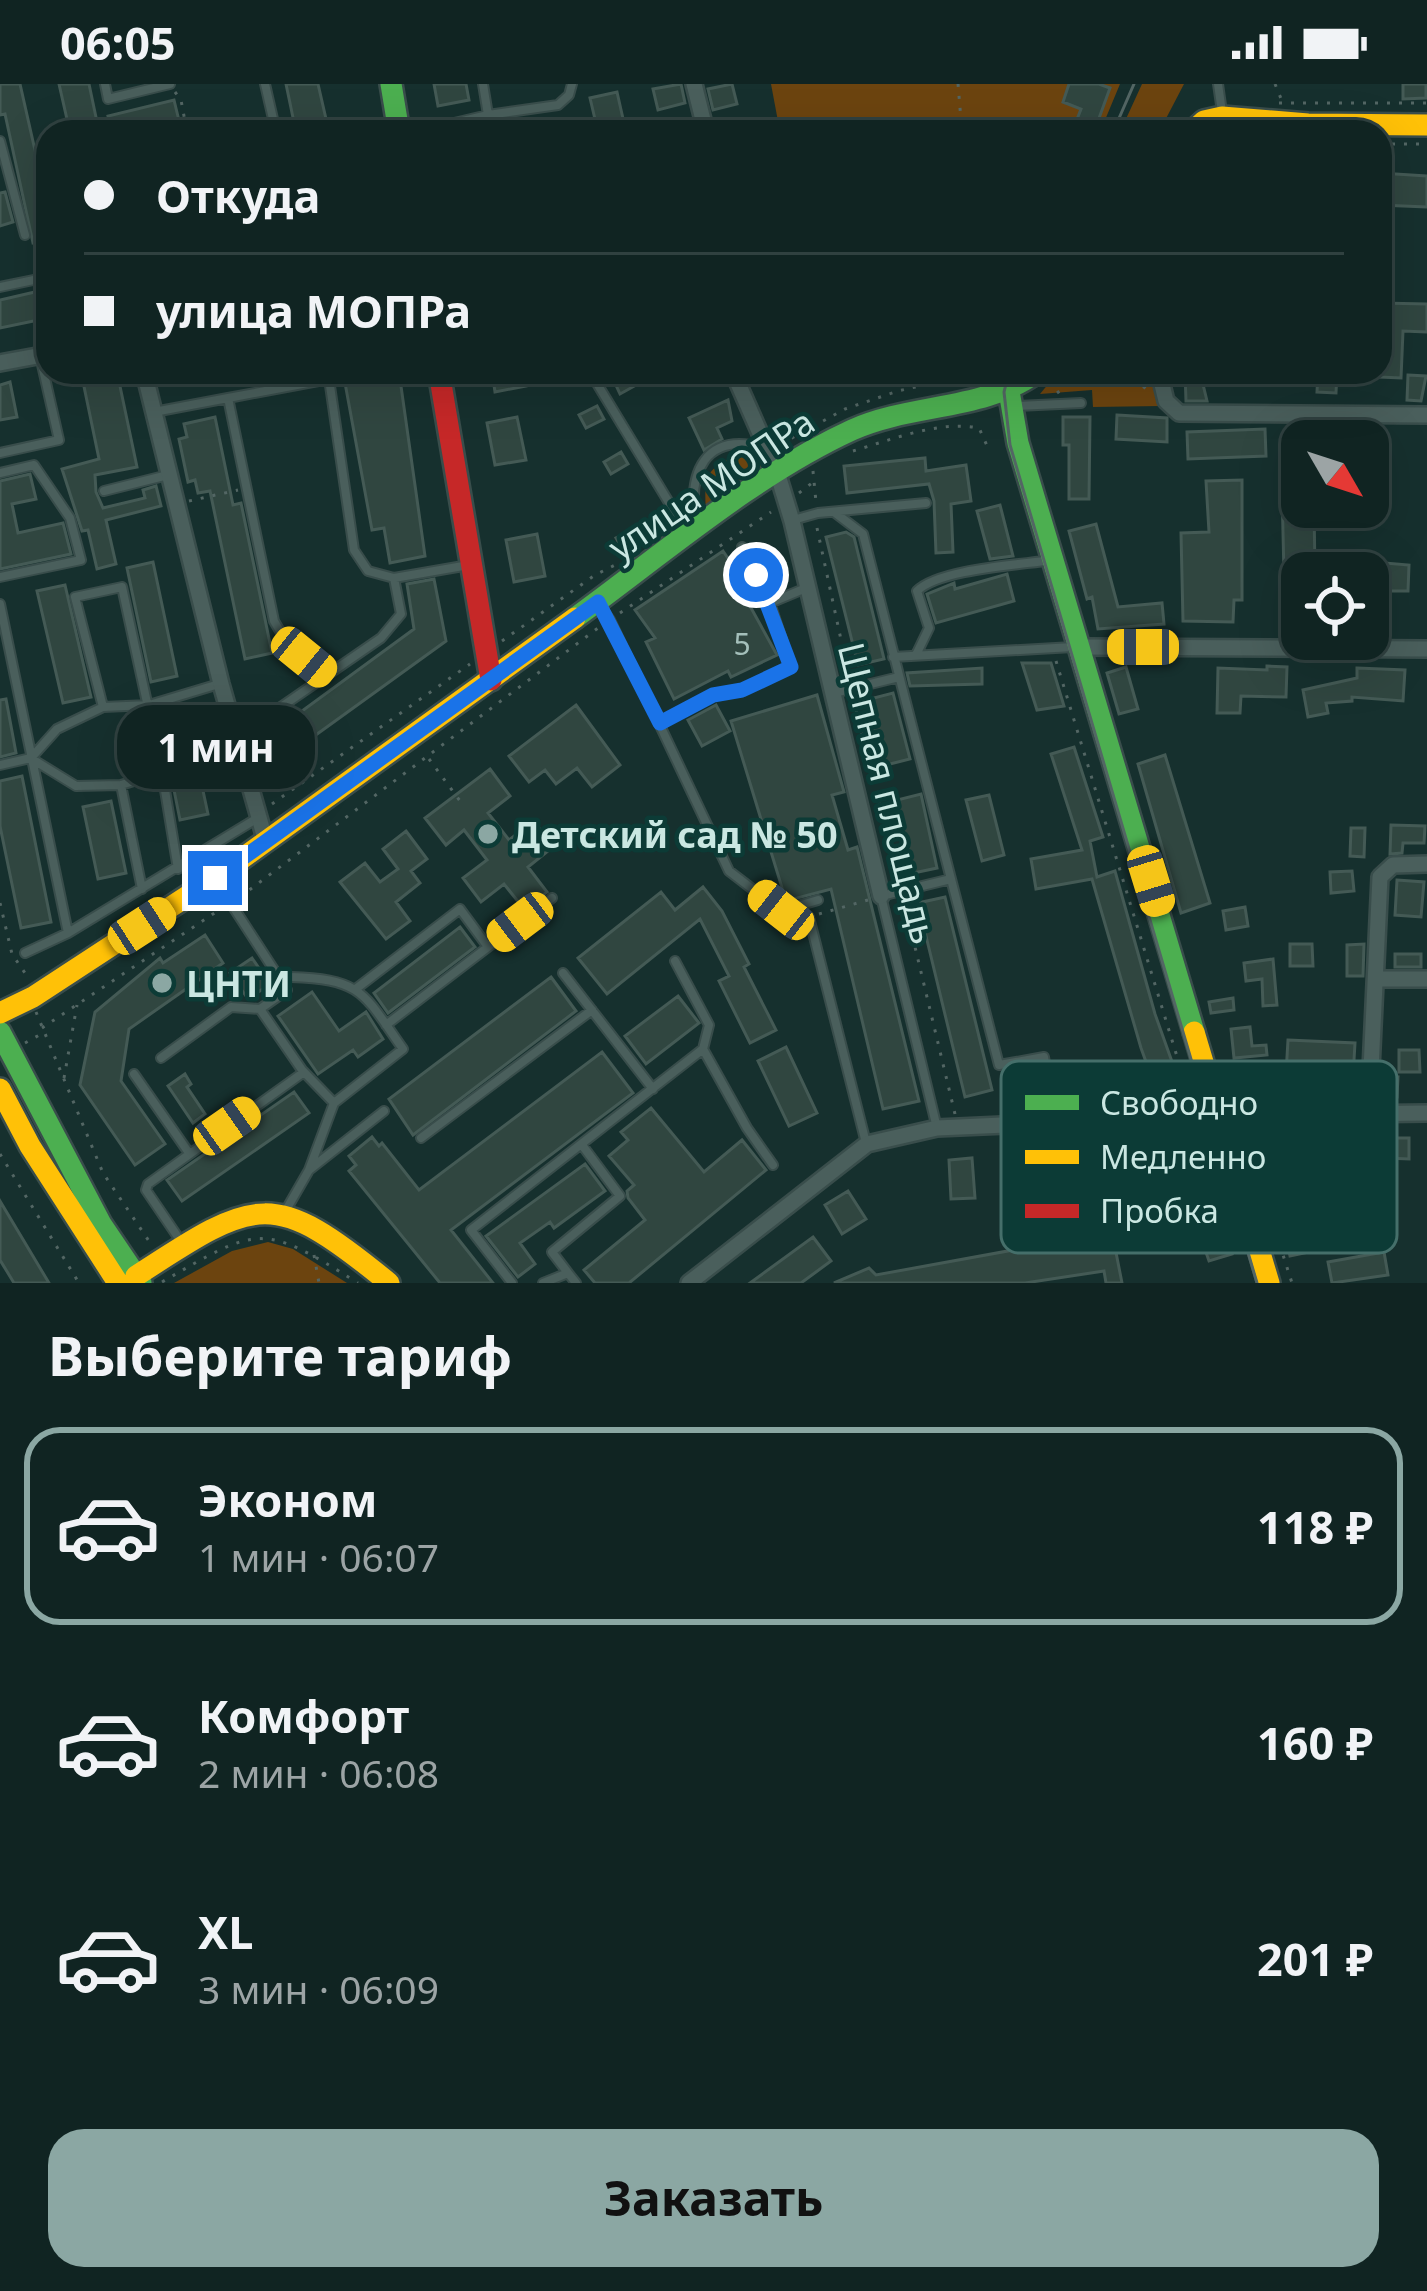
<!DOCTYPE html>
<html lang="ru">
<meta charset="utf-8">
<style>
:root{--surface:#102422;--page:#192c2a;--text:#f1f3f6;--muted:#9ca4a5;--line:#304140;--accent:#8ba7a3}
body{margin:0;font-family:"Noto Sans",sans-serif;background:var(--page);color:var(--text);height:100vh;display:flex;flex-direction:column;font-size:45px;white-space:nowrap}
*{box-sizing:border-box;margin:0}
p{font-size:39px;color:var(--muted)}
.icon{flex:none;width:66px;height:66px;fill:none;stroke:currentColor;stroke-width:2;stroke-linecap:round;stroke-linejoin:round}
.map{position:relative;height:1199px;overflow:hidden}
.panel{display:flex;flex-direction:column;background:var(--surface);flex:1}
.panel>*{flex:none}
.banner{position:absolute;left:36px;top:36px;width:1356px;height:264px;border-radius:36px;box-shadow:0 12px 48px #0002,0 0 0 3px var(--line);display:grid;align-content:center;height:264px;padding:0 48px;background:var(--surface)}
.needle{width:78px;rotate:129deg}
.controls{position:absolute;left:1281px;top:336px;display:grid;gap:24px}
.controls a{display:grid;place-items:center;width:108px;height:108px;border-radius:24px;background:var(--surface);box-shadow:0 12px 48px #0002,0 0 0 3px var(--line);font-size:60px}
.end{position:absolute;width:54px;height:54px;margin:-27px;border:15px solid #1a73e8;background:#fff;box-shadow:0 0 0 6px #fff}
.from{border-radius:50%}
.bubble{position:absolute;height:84px;border-radius:36px;background:var(--surface);box-shadow:0 12px 48px #0002,0 0 0 3px var(--line);font-size:39px;font-weight:700;line-height:84px;text-align:center}
.car{position:absolute;width:36px;height:72px;margin:-36px -18px;border-radius:15px;box-shadow:0 0 9px 3px #0007;background:linear-gradient(#f5c518 24%,#345 0 40%,#f5c518 0 76%,#345 0 86%,#f5c518 0)}
.banner b{display:flex;align-items:center;gap:42px;height:114px;font-size:45px}
.banner b+b{border-top:3px solid var(--line)}
.banner i{width:30px;height:30px;background:var(--text)}
ul{padding:0;list-style:none}
li{display:flex;align-items:center;gap:36px;height:198px;margin:0 24px 18px;padding:0 24px;border:6px solid transparent;border-radius:36px}
li div{flex:1}
li b{display:block;font-size:45px}
li em{font-style:normal;font-weight:700}
li.on{border-color:var(--accent)}
li>.icon{width:108px;height:108px;stroke-width:1.5}
h2{padding:0 48px;font-size:54px;line-height:144px}
.action{display:flex;gap:24px;margin-top:auto;padding:24px 48px}
.action a{flex:1;height:138px;border-radius:36px;background:var(--accent);color:#111;font-size:48px;font-weight:700;line-height:138px;text-align:center}
.status{display:flex;justify-content:space-between;align-items:center;height:84px;padding:0 60px;background:var(--surface);direction:ltr}
.status svg{height:33px;fill:currentColor}
.map>svg:first-child{display:block}
.green{fill:#6c440f}
.building{fill:#304640;stroke:#445a55;stroke-width:3}
.lines{fill:none;stroke-linecap:round;stroke-linejoin:round}
.lane-casing{stroke:#394d4b;stroke-width:12}
.street-casing{stroke:#394d4b;stroke-width:20}
.fast-casing{stroke:#394d4b;stroke-width:26}
.slow-casing{stroke:#394d4b;stroke-width:26}
.jam-casing{stroke:#394d4b;stroke-width:26}
.path{stroke:#536664;stroke-width:3;stroke-dasharray:3 9;stroke-linecap:butt}
.lane{stroke:#4a5f5c;stroke-width:8}
.street{stroke:#4a5f5c;stroke-width:15}
.fast{stroke:#4caf50;stroke-width:21}
.slow{stroke:#ffc107;stroke-width:21}
.jam{stroke:#c62828;stroke-width:21}
.tram{stroke:#536664;stroke-width:3}
.route{stroke:#1a73e8;stroke-width:15}
.poi-dot{fill:#8ba7a3;stroke:#0c3b36;stroke-width:4.5}
.labels{text-anchor:middle;dominant-baseline:central;stroke-width:9;stroke-linejoin:round;paint-order:stroke}
.number-label{font-size:30px;fill:#a4bfba}
.street-label{font-size:36px;fill:#cae7e2;stroke:#0c3b36}
.poi-label{font-size:36px;font-weight:bold;fill:#cae7e2;stroke:#0c3b36;text-anchor:start}
.key{fill:#0c3b36;stroke:#456f6a;stroke-width:3}
.key-label{font-size:33px;fill:#cae7e2}
</style>
<div class="status"><b>06:05</b><svg viewBox="0 0 49 12"><path d="M0 12V9h3v3zM5 12V6h3v6zM10 12V3h3v9zM15 12V0h3v12zM26 1h20v11H26zM47 4h2v5h-2z"/></svg></div>
<div class="map">
<svg width="1427" height="1199" viewBox="0 0 1427 1199">
<rect width="100%" height="100%" fill="#16302e"/>
<path class="green" d="M771 0H1120L1100 48H780Z
M1142 0H1184L1159 48H1120Z
M1058 288H1155L1162 322 1093 323 1092 306 1040 310Z
M745 368 761 369 767 383 706 427C703 387 709 383 745 368Z
M268 1158 293 1165 347 1199H174L232 1167Z"/>
<path class="building" d="M0 0H20L48 124V155L33 159 5 30 0 31Z
M59 0H89L97 38 69 44Z
M286 0H318L329 48H296Z
M434 0H466L469 16 438 22Z
M681 0 685 19 658 26 653 5Z
M732 0 737 20 713 26 708 5Z
M1069 0H1099L1110 4 1094 48 1074 43 1081 25 1063 18Z
M1403 0H1426V14L1403 15Z
M617 8 626 48H598L590 14Z
M174 16 181 45 112 48 108 32Z
M1380 89 1427 92V123L1380 121Z
M5 108 13 138 0 142V109Z
M48 205V234L0 244V216Z
M1380 219 1427 220V248L1403 247 1401 294 1380 293Z
M81 288H117L137 383 95 391 96 408 103 424 145 414 143 406 156 402 161 422 106 436 116 480 97 485 88 446 82 447 62 385 99 375Z
M159 288H203L204 294 161 301Z
M343 288H399L425 472 390 479 384 444 372 446Z
M492 288H524L526 302 495 308Z
M626 288H631L638 300 620 310 613 295Z
M1185 288H1200L1207 317H1186Z
M1318 288H1337L1336 309 1317 308Z
M1408 291 1426 292 1421 317 1407 316Z
M10 298 17 333 0 336V301Z
M728 316 732 337 717 344 722 355 704 366 689 334Z
M597 322 604 335 586 344 579 331Z
M1117 331 1167 334V358L1116 355Z
M215 333 233 421 241 419 272 569 245 575 210 407 198 409 195 396 188 398 179 355 187 353 184 340Z
M517 333 526 376 495 381 487 339Z
M1063 333H1090L1089 415H1069V361H1063Z
M1265 345 1266 372 1188 375 1187 348Z
M1281 364H1302V423H1314L1315 489H1302V533H1285Z
M621 368 628 380 611 390 604 378Z
M925 374 926 387 966 381 971 417 951 420 953 468 936 469 934 417 929 400 847 409 844 382Z
M30 390 36 415 12 420 18 449 63 439 71 470 0 485V397Z
M1242 396V516H1234L1233 538 1183 537 1181 449 1209 448 1206 397Z
M1000 421 1013 472 990 475 977 427Z
M645 440 652 454 624 468 616 454Z
M1096 440 1118 523 1162 519 1164 540 1098 545 1092 513 1087 515 1069 447Z
M846 448 854 453 884 575 858 581 826 453Z
M537 450 545 492 514 498 506 456Z
M723 467 740 492 735 495 777 571 731 593 728 587 674 615 646 558 655 554 635 526Z
M1362 472V477L1409 481 1408 507H1382V511L1369 512 1368 489H1345L1344 473Z
M153 478 177 592 151 598 127 484Z
M1007 490 1014 517 936 539 927 510 954 499 955 505Z
M434 495 446 557 277 679 261 657 414 545 407 500Z
M65 501 91 613 63 619 37 507Z
M1022 579H1051L1064 622 1037 626Z
M1267 582 1287 583 1286 613 1241 612 1240 629H1217L1218 584 1267 586Z
M1126 583 1138 625 1119 630 1107 589Z
M982 584V600L910 602 907 589Z
M1357 584 1405 586 1403 617 1352 613V617L1326 619 1328 629 1308 633 1303 606 1357 594Z
M893 609 910 675 882 682 866 616Z
M817 611 844 708 832 711 848 766 857 763 919 1017 883 1025 831 805 786 817 731 637Z
M6 615 16 669 0 673V616Z
M576 621 620 681 592 703 577 684 556 700 545 686 529 698 509 672Z
M716 621 730 647 702 662 688 636Z
M193 660 208 730 180 736 166 666Z
M1074 663 1103 753 1090 757 1097 793 1115 787 1155 930 1186 1017 1173 1021 1162 1022 1141 964 1092 795 1036 805 1031 775 1082 766 1051 670Z
M1165 671 1210 819 1181 829 1138 680Z
M490 685 510 712 488 729 509 756 534 737 553 763 528 783 547 808 524 825 504 800 481 818 463 794 487 776 464 746 446 761 425 734Z
M22 692 51 838 21 844 0 742V697Z
M921 710 937 784 909 790 893 717Z
M989 711 1004 771 982 777 966 716Z
M111 717 126 789 98 795 83 723Z
M1391 741 1425 742 1424 759H1403L1402 769 1390 770Z
M1351 744H1365L1364 773 1350 772Z
M406 747 427 775 411 787 420 799 396 818 410 837 386 855 340 798 365 779 380 798 398 785 383 765Z
M1352 787 1354 807 1331 809 1330 788Z
M1397 796 1424 798 1421 833 1395 831Z
M703 803 722 827 749 880 744 883 776 946 750 959 719 897 729 892 700 835 607 910 578 874 661 808 675 826Z
M945 813 992 1006 965 1013 918 819Z
M1245 823 1248 842 1226 846 1223 827Z
M460 843 475 863 388 929 374 909Z
M205 851 223 879 129 945 121 997 165 1060 135 1081 80 1001 95 928 160 874 163 879Z
M1290 860H1312L1313 882H1290Z
M1364 860 1363 892H1347V861Z
M1395 870H1421V883H1395Z
M252 874 270 900 248 915 230 889Z
M1273 875 1277 921 1263 922 1262 895 1246 897 1244 879Z
M551 893 576 927 413 1051 389 1015Z
M312 908 339 947 366 928 383 955 358 973 353 966 318 990 278 932Z
M678 912 699 939 646 980 625 952Z
M1233 914 1234 926 1211 929 1209 918Z
M1250 943 1252 962 1266 961 1267 971 1234 974 1231 945Z
M1288 956 1355 959 1353 993 1286 990Z
M786 963 817 1029 789 1042 758 977Z
M1399 966H1419L1420 988H1399Z
M602 968 633 1009 451 1146 493 1199H440L349 1087 356 1081 349 1072 372 1053 379 1062 382 1059 419 1106Z
M185 990 191 1000 187 1003 205 1030 193 1039 168 1002Z
M1383 992 1398 993 1397 1013 1382 1012Z
M294 1008 309 1029 182 1117 167 1096Z
M651 1024 704 1088 742 1056 766 1086 629 1199H595L584 1186 645 1136 628 1114 627 1107 634 1101 609 1072 628 1056 621 1048Z
M1387 1054H1409V1075L1386 1074Z
M972 1074 975 1114 951 1115 949 1076Z
M585 1080 605 1107 554 1144 550 1138 520 1159 535 1180 518 1193 486 1152Z
M848 1107 866 1135 842 1150 825 1121Z
M1328 1107 1331 1135 1312 1137 1318 1166 1290 1172 1286 1153 1300 1150 1296 1111Z
M0 1117 49 1199H14L0 1176Z
M1224 1147 1232 1170 1209 1177 1201 1154Z
M1112 1148 1122 1199H1106L1104 1187 1025 1199H834L869 1184 876 1191Z
M813 1153 831 1177 801 1199H750Z
M1384 1168 1388 1191 1332 1199 1328 1178Z"/>
<g class="lines">
<defs>
<path id="lane" d="M105 0 108 15 170 0
M265 0 276 48
M483 0 488 31
M1218 0 1222 28
M416 48 488 31 558 21 569 11 572 0
M0 57 25 151
M0 203 48 193
M548 288 549 296
M590 288 688 450
M228 314 329 295
M1017 322 1081 319
M154 328 228 314 274 537 287 559 327 592
M0 369 59 356 40 272
M0 389 34 381 70 434 81 476 0 493
M104 407 168 391
M834 428 863 450 951 795
M793 436 818 429 926 419
M696 441C687 388 705 347 765 364
M394 494 469 481
M598 519 610 536 729 787 781 827 818 816
M770 519 806 504
M0 520 68 849
M916 571 929 544 917 507C939 485 1019 481 1052 476
M893 573 1073 563
M834 609 899 593
M103 623 75 513 122 503 162 688 178 785
M660 639 713 611 742 606 791 583 770 519 742 463
M236 654 381 554 401 530 394 494 368 487 354 466 328 288
M32 675 76 702 121 701 162 688
M0 681 31 674 57 645 103 623 149 621 219 600
M121 701 142 805
M217 798 287 906 260 925 302 986 334 1019
M809 833 866 1059
M488 863 552 814
M25 869 68 849 256 735
M675 877 709 941 703 965
M563 889 653 1005
M291 893C363 895 364 910 403 965L334 1019 309 1086
M357 904 460 825 488 863 386 941
M161 974 231 923 260 925
M134 990 189 1069
M937 1044 881 812 951 795 999 981 1044 973 1055 1037
M421 1054 592 926
M286 1126 309 1086 384 1027
M182 1159 146 1106 148 1100 304 988
M568 1189 552 1168 620 1112 582 1061
M512 1199 471 1146 703 965 747 1044 773 1081
M543 1199 568 1189 576 1199"/>
<path id="street" d="M694 0 706 48
M0 279 48 270
M144 288 221 600 266 758
M733 288 777 388 792 437 881 812
M1159 288 1166 317 1179 329 1427 331
M1081 563 1427 565
M1377 895H1427
M1369 1028 1380 793 1393 781 1427 780
M689 1199 867 1060 937 1044 1205 1032 1427 1029"/>
<path id="fast" d="M391 0 399 48
M1009 307 1018 359 1194 948
M575 534C663 470 754 391 852 346 912 319 984 327 1037 288
M0 948 101 1140 141 1199"/>
<path id="slow" d="M1192 48 1204 37 1222 33 1308 40 1427 41
M0 929 33 913 215 794 575 534
M1194 948 1269 1199
M0 1005 30 1062 118 1199
M136 1192C258 1112 273 1104 389 1199"/>
<path id="jam" d="M439 288 491 596"/>
</defs>
<use href="#lane" class="lane-casing"/>
<use href="#street" class="street-casing"/>
<use href="#fast" class="fast-casing"/>
<use href="#slow" class="slow-casing"/>
<use href="#jam" class="jam-casing"/>
<path class="path" d="M958 0 962 48
M1275 0 1282 17
M175 8 181 16 187 48
M1279 19H1427
M1066 48 1069 38
M1380 60H1427
M1113 288H1118
M1124 288 1149 307
M1057 309 1085 288
M781 360 845 325 898 307 981 288
M853 367C891 356 939 336 979 344L989 366
M813 387 816 418
M724 403 758 375
M799 409 812 399
M189 417 238 406
M817 444 849 593
M620 529 771 428
M502 557 595 491 619 479
M1056 577 1190 1015
M853 614 899 797
M429 675 463 721
M272 720 470 580
M240 813 602 541
M904 817 955 1030
M0 819 12 870 29 895
M819 830 868 816
M36 928 103 1089 151 1160
M42 944 222 824
M25 959 43 949
M1224 982 1235 1019
M64 994 77 921
M1243 1046 1292 1199
M0 1070 79 1199
M314 1171 319 1199
M162 1198C259 1142 261 1138 358 1199"/>
<use href="#lane" class="lane"/>
<use href="#street" class="street"/>
<use href="#fast" class="fast"/>
<use href="#slow" class="slow"/>
<use href="#jam" class="jam"/>
<path class="tram" d="M1113 48 1134 0
M1009 288 1004 308 1010 361 1257 1199"/>
</g>
<g class="lines">
<path class="route" d="M215 794 598 518 660 639 713 611 742 606 791 583 756 491"/>
</g>
<g class="poi-dot">
<circle cx="488" cy="750" r="12"/>
<circle cx="162" cy="899" r="12"/>
</g>
<g class="labels">
<g class="number-label">
<text x="742" y="559">5</text>
</g>
<g class="street-label">
<text transform="translate(711 400) rotate(-34)">улица МОПРа</text>
<text transform="translate(888 709) rotate(76)">Щепная площадь</text>
</g>
<g class="poi-label">
<text x="512" y="750">Детский сад № 50</text>
<text x="186" y="899">ЦНТИ</text>
</g>
</g>
<rect x="1001" y="977" width="396" height="192" rx="18" class="key"/>
<rect x="1025" y="1011" width="54" height="15" fill="#4caf50"/>
<rect x="1025" y="1066" width="54" height="14" fill="#ffc107"/>
<rect x="1025" y="1120" width="54" height="14" fill="#c62828"/>
<g class="key-label">
<text x="1100" y="1031">Свободно</text>
<text x="1100" y="1085">Медленно</text>
<text x="1100" y="1139">Пробка</text>
</g>
</svg>
<div class="controls">
<a><svg class="needle" viewBox="-14 -14 28 28"><path d="M0-13l5 13h-10z" fill="#e53935"/><path d="M0 13l5-13h-10z" fill="#9ca4a5"/></svg></a>
<a><svg class="icon" aria-label="locate" viewBox="0 0 24 24"><circle cx="12" cy="12" r="6"/><path d="M12 2v4M12 18v4M2 12h4M18 12h4"/></svg></a>
</div>
<i class="end from" style="left:756px;top:491px"></i>
<i class="end" style="left:215px;top:794px"></i>
<div class="bubble" style="left:117px;top:621px;width:198px">1 мин</div>
<i class="car" style="left:1143px;top:563px;rotate:270deg"></i>
<i class="car" style="left:304px;top:573px;rotate:129deg"></i>
<i class="car" style="left:1151px;top:797px;rotate:163deg"></i>
<i class="car" style="left:781px;top:826px;rotate:308deg"></i>
<i class="car" style="left:520px;top:838px;rotate:233deg"></i>
<i class="car" style="left:142px;top:842px;rotate:57deg"></i>
<i class="car" style="left:227px;top:1042px;rotate:55deg"></i>
<div class="banner">
<b><i class="from"></i>Откуда</b>
<b><i></i>улица МОПРа</b>
</div>
</div>
<section class="panel">
<h2>Выберите тариф</h2>
<ul>
<li class="on"><svg class="icon" aria-label="car" viewBox="0 0 24 24"><path d="M5 17H2v-5l4-1 3-4h7l3 4 3 1v5h-3M9 17h6M6 11h13"/><circle cx="7" cy="17" r="2"/><circle cx="17" cy="17" r="2"/></svg><div><b>Эконом</b><p>1 мин · 06:07</p></div><em>118 ₽</em></li>
<li><svg class="icon" aria-label="car" viewBox="0 0 24 24"><path d="M5 17H2v-5l4-1 3-4h7l3 4 3 1v5h-3M9 17h6M6 11h13"/><circle cx="7" cy="17" r="2"/><circle cx="17" cy="17" r="2"/></svg><div><b>Комфорт</b><p>2 мин · 06:08</p></div><em>160 ₽</em></li>
<li><svg class="icon" aria-label="car" viewBox="0 0 24 24"><path d="M5 17H2v-5l4-1 3-4h7l3 4 3 1v5h-3M9 17h6M6 11h13"/><circle cx="7" cy="17" r="2"/><circle cx="17" cy="17" r="2"/></svg><div><b>XL</b><p>3 мин · 06:09</p></div><em>201 ₽</em></li>
</ul>
<div class="action"><a>Заказать</a></div>
</section>
